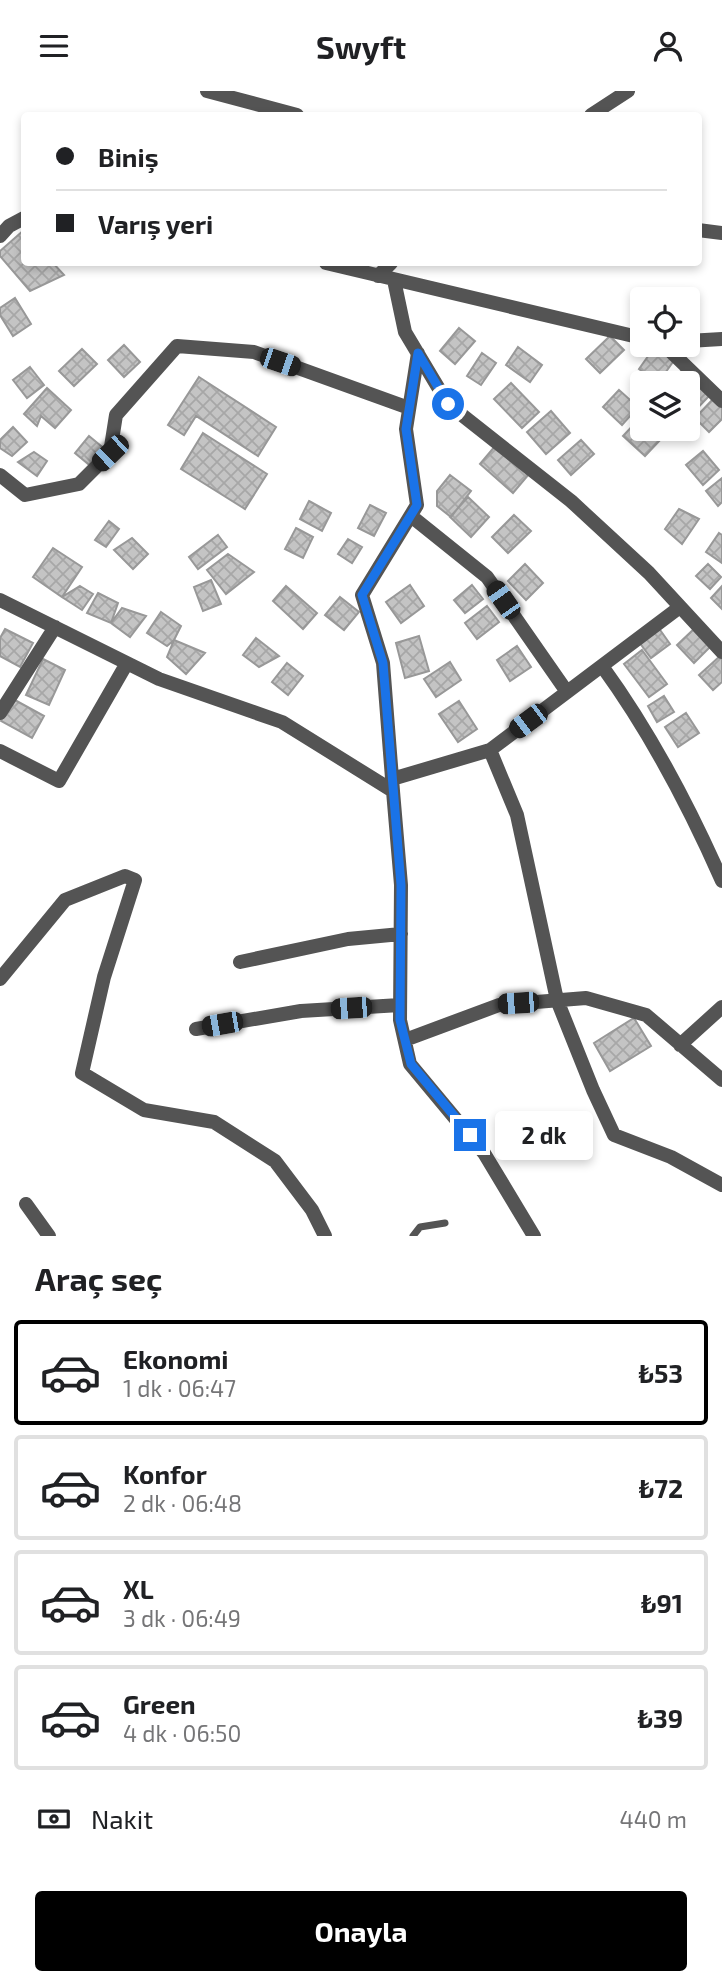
<!DOCTYPE html>
<html lang="tr">
<meta charset="utf-8">
<style>
:root{--surface:#fff;--page:#f6f6f6;--text:#202124;--muted:#757577;--line:#e0e0e0;--accent:#000}
body{margin:0;font-family:"Exo 2",sans-serif;background:var(--page);color:var(--text);height:100vh;display:flex;flex-direction:column;font-size:26px;white-space:nowrap}
*{box-sizing:border-box;margin:0}
p{font-size:23px;color:var(--muted)}
.icon{flex:none;width:38px;height:38px;fill:none;stroke:currentColor;stroke-width:2;stroke-linecap:round;stroke-linejoin:round}
.map{position:relative;height:1145px;overflow:hidden}
.details{display:flex;flex-direction:column;background:var(--surface);flex:1}
.details>*{flex:none}
.banner{position:absolute;left:21px;top:21px;width:681px;height:154px;border-radius:7px;box-shadow:0 4px 10px #0003;display:grid;align-content:center;height:154px;padding:0 35px;background:var(--surface)}
.controls{position:absolute;left:630px;top:196px;display:grid;gap:14px}
.controls a{display:grid;place-items:center;width:70px;height:70px;border-radius:7px;background:var(--surface);box-shadow:0 4px 10px #0003;font-size:35px}
.end{position:absolute;width:32px;height:32px;margin:-16px;border:9px solid #1a73e8;background:#fff;box-shadow:0 0 0 4px #fff}
.from{border-radius:50%}
.bubble{position:absolute;height:49px;border-radius:7px;background:var(--surface);box-shadow:0 4px 10px #0003;font-size:23px;font-weight:700;line-height:49px;text-align:center}
.car{position:absolute;width:21px;height:42px;margin:-21px -10px;border-radius:9px;box-shadow:0 0 5px 2px #0007;background:linear-gradient(#222 24%,#8ab4d8 0 40%,#222 0 76%,#8ab4d8 0 86%,#222 0)}
.banner b{display:flex;align-items:center;gap:24px;height:66px;font-size:26px}
.banner b+b{border-top:2px solid var(--line)}
.banner i{width:18px;height:18px;background:var(--text)}
ul{padding:0;list-style:none}
li{display:flex;align-items:center;gap:21px;height:105px;margin:0 14px 10px;padding:0 21px;border:4px solid var(--line);border-radius:7px}
li div{flex:1}
li b{display:block;font-size:26px}
li em{font-style:normal;font-weight:700}
li.selected{border-color:var(--accent)}
li>.icon{width:63px;height:63px;stroke-width:1.5}
h2{padding:0 35px;font-size:32px;line-height:84px}
.pay{display:flex;align-items:center;gap:18px;height:77px;padding:0 35px;font-size:26px}
.pay p{margin-inline-start:auto}
.button{display:flex;gap:14px;margin-top:auto;padding:14px 35px}
.button a{flex:1;height:80px;border-radius:7px;background:var(--accent);color:#fff;font-size:28px;font-weight:700;line-height:80px;text-align:center}
header{display:flex;justify-content:space-between;align-items:center;height:91px;padding:0 35px;background:var(--surface);font-size:32px;font-weight:700}
.map>svg:first-child{display:block}
.building{fill:url(#building-cross-hatch);stroke:#989898;stroke-width:2}
.lines{fill:none;stroke-linecap:round;stroke-linejoin:round}
.service{stroke:#545454;stroke-width:7}
.minor{stroke:#545454;stroke-width:14}
.tertiary{stroke:#545454;stroke-width:14}
.route{stroke:#1a73e8;stroke-width:9}
</style>
<header><svg class="icon" aria-label="menu" viewBox="0 0 24 24"><path d="M4 6h16M4 12h16M4 18h16"/></svg>Swyft<svg class="icon" aria-label="person" viewBox="0 0 24 24"><circle cx="12" cy="8" r="4"/><path d="M4 21q1-7 8-7t8 7"/></svg></header>
<div class="map">
<svg width="722" height="1145" viewBox="0 0 722 1145">
<defs>
<pattern id="building-cross-hatch" width="8" height="8" patternUnits="userSpaceOnUse" patternTransform="scale(1.75)"><rect width="8" height="8" fill="#c4c4c4"/><path d="M0 0l8 8M0 8l8-8" fill="none" stroke="#a7a7a7"/></pattern>
</defs>
<rect width="100%" height="100%" fill="#fff"/>
<path class="building" d="M24 139V172H53L64 184 30 200 0 165V160Z
M15 207 31 233 13 245 0 224V217Z
M459 237 475 250 455 273 440 260Z
M610 245 624 259 600 282 586 268Z
M124 254 140 271 124 286 108 269Z
M656 254 675 268 658 292 639 278Z
M518 256 542 274 530 291 506 274Z
M82 258 97 273 74 295 59 280Z
M482 262 496 272 481 294 467 285Z
M30 276 44 294 27 307 13 289Z
M681 280 694 294 688 300V292H669Z
M199 286 276 336 258 365 196 325 184 344 168 334Z
M511 292 539 321 522 337 494 308Z
M697 292 710 304 690 325 688 322V303Z
M47 297 71 319 55 337 41 325 37 335 24 323Z
M619 299 638 316 622 334 603 316Z
M714 307 722 315V328L709 341 695 327Z
M551 320 570 342 546 363 527 341Z
M639 328 642 331V338H649L661 348 645 365 623 345Z
M13 336 27 351 12 365 0 357V349Z
M203 342 267 383 245 418 181 378Z
M89 345 107 360 93 377 75 362Z
M581 349 594 363 571 384 558 369Z
M496 354 529 383 513 402 480 373Z
M703 360 719 379 703 394 686 374Z
M34 361 47 370 37 385 18 371Z
M450 384 471 400 451 426 437 415V400Z
M722 387V411L718 415 706 400Z
M468 406 489 426 471 446 450 426Z
M309 410 331 422 322 440 300 428Z
M370 414 386 422 374 445 358 437Z
M679 418 699 428 682 453 665 438Z
M514 424 531 440 508 462 492 446Z
M109 430 119 438 106 456 95 449Z
M296 437 313 446 303 467 285 458Z
M719 442 722 444V472L706 461Z
M218 444 227 456 198 478 189 466Z
M132 447 148 463 133 478 114 459Z
M348 448 362 456 352 472 338 463Z
M53 457 82 476 62 506 33 486Z
M228 463 254 481 226 503 207 479Z
M525 473 543 492 526 509 508 490Z
M708 473 721 486 710 498 696 485Z
M211 489 221 513 203 520 194 496Z
M410 494 424 515 401 532 386 511Z
M472 494 483 508 465 522 454 509Z
M80 495 93 503 82 519 62 506Z
M286 495 317 522 303 538 273 510Z
M722 495V518L711 507Z
M98 502 118 512 111 532 87 522Z
M340 506 359 521 344 539 325 524Z
M487 515 499 531 477 548 465 532Z
M122 517 146 525 130 546 111 532Z
M161 521 181 535 174 549 167 555 147 542Z
M658 536 670 553 651 567 639 551Z
M695 537 712 554 694 572 677 554Z
M5 538 33 552 20 576 0 565V547Z
M419 545 429 580 405 587 396 552Z
M256 547 279 565 259 576 243 564Z
M174 549 205 562 186 583 167 566Z
M517 555 531 576 510 590 497 569Z
M642 559 667 593 649 606 624 573Z
M720 565 722 568V591L713 599 699 584Z
M43 568 65 579 49 614 26 604Z
M450 571 461 589 436 606 424 588Z
M287 572 303 585 288 604 272 591Z
M664 605 674 621 657 631 648 615Z
M13 608 44 625 32 647 1 630Z
M459 610 477 638 458 651 439 623Z
M686 622 699 642 678 656 665 636Z
M634 927 651 955 610 980 594 952Z"/>
<g class="lines">
<path class="service" d="M413 1145 420 1136 445 1132"/>
<path class="minor" d="M591 24 628 0
M0 145 9 135 24 127
M326 172 642 247
M378 185 391 172
M394 189 405 241 448 313 571 410 649 482 722 561
M688 250 722 248
M664 254 722 310
M0 384 25 404 79 393 110 362 116 324 177 255 254 261 409 317
M411 425 487 486 567 601
M0 509 159 588 282 631 393 700 401 794 400 929 410 973 484 1062 534 1145
M602 575C650 641 689 715 722 790
M0 622 55 536
M490 659 517 724 557 909 593 999 614 1044 671 1066 722 1094
M0 660 59 690 127 572
M392 688 490 659 680 516
M393 700 383 572 362 504 417 414 406 338 418 262
M240 871 348 848 401 843
M0 888 65 809 125 785 135 789 104 886 82 982 144 1019 214 1031 275 1070 312 1119 325 1145
M196 938 301 920 400 914
M405 949 499 914 586 907 646 924 722 989
M680 954 722 916
M26 1113 49 1145"/>
<path class="tertiary" d="M207 0 297 24
M698 139 722 142"/>
</g>
<g class="lines">
<path class="route" d="M448 313 418 262 406 338 417 414 362 504 383 572 401 794 400 929 411 973 470 1044"/>
</g>
</svg>
<div class="controls">
<a><svg class="icon" aria-label="locate" viewBox="0 0 24 24"><circle cx="12" cy="12" r="6"/><path d="M12 2v4M12 18v4M2 12h4M18 12h4"/></svg></a>
<a><svg class="icon" aria-label="layers" viewBox="0 0 24 24"><path d="M12 4l9 5-9 5-9-5zM3 14l9 5 9-5"/></svg></a>
</div>
<i class="end from" style="left:448px;top:313px"></i>
<i class="end" style="left:470px;top:1044px"></i>
<div class="bubble" style="left:495px;top:1020px;width:98px">2 dk</div>
<i class="car" style="left:280px;top:271px;rotate:109deg"></i>
<i class="car" style="left:110px;top:362px;rotate:226deg"></i>
<i class="car" style="left:503px;top:509px;rotate:325deg"></i>
<i class="car" style="left:528px;top:630px;rotate:233deg"></i>
<i class="car" style="left:518px;top:912px;rotate:266deg"></i>
<i class="car" style="left:351px;top:917px;rotate:266deg"></i>
<i class="car" style="left:222px;top:933px;rotate:260deg"></i>
<div class="banner">
<b><i class="from"></i>Biniş</b>
<b><i></i>Varış yeri</b>
</div>
</div>
<section class="details">
<h2>Araç seç</h2>
<ul>
<li class="selected"><svg class="icon" aria-label="car" viewBox="0 0 24 24"><path d="M5 17H2v-5l4-1 3-4h7l3 4 3 1v5h-3M9 17h6M6 11h13"/><circle cx="7" cy="17" r="2"/><circle cx="17" cy="17" r="2"/></svg><div><b>Ekonomi</b><p>1 dk · 06:47</p></div><em>₺53</em></li>
<li><svg class="icon" aria-label="car" viewBox="0 0 24 24"><path d="M5 17H2v-5l4-1 3-4h7l3 4 3 1v5h-3M9 17h6M6 11h13"/><circle cx="7" cy="17" r="2"/><circle cx="17" cy="17" r="2"/></svg><div><b>Konfor</b><p>2 dk · 06:48</p></div><em>₺72</em></li>
<li><svg class="icon" aria-label="car" viewBox="0 0 24 24"><path d="M5 17H2v-5l4-1 3-4h7l3 4 3 1v5h-3M9 17h6M6 11h13"/><circle cx="7" cy="17" r="2"/><circle cx="17" cy="17" r="2"/></svg><div><b>XL</b><p>3 dk · 06:49</p></div><em>₺91</em></li>
<li><svg class="icon" aria-label="car" viewBox="0 0 24 24"><path d="M5 17H2v-5l4-1 3-4h7l3 4 3 1v5h-3M9 17h6M6 11h13"/><circle cx="7" cy="17" r="2"/><circle cx="17" cy="17" r="2"/></svg><div><b>Green</b><p>4 dk · 06:50</p></div><em>₺39</em></li>
</ul>
<div class="pay"><svg class="icon" aria-label="cash" viewBox="0 0 24 24"><path d="M3 7h18v10H3z"/><circle cx="12" cy="12" r="2"/></svg>Nakit<p>440 m</p></div>
<div class="button"><a>Onayla</a></div>
</section>
